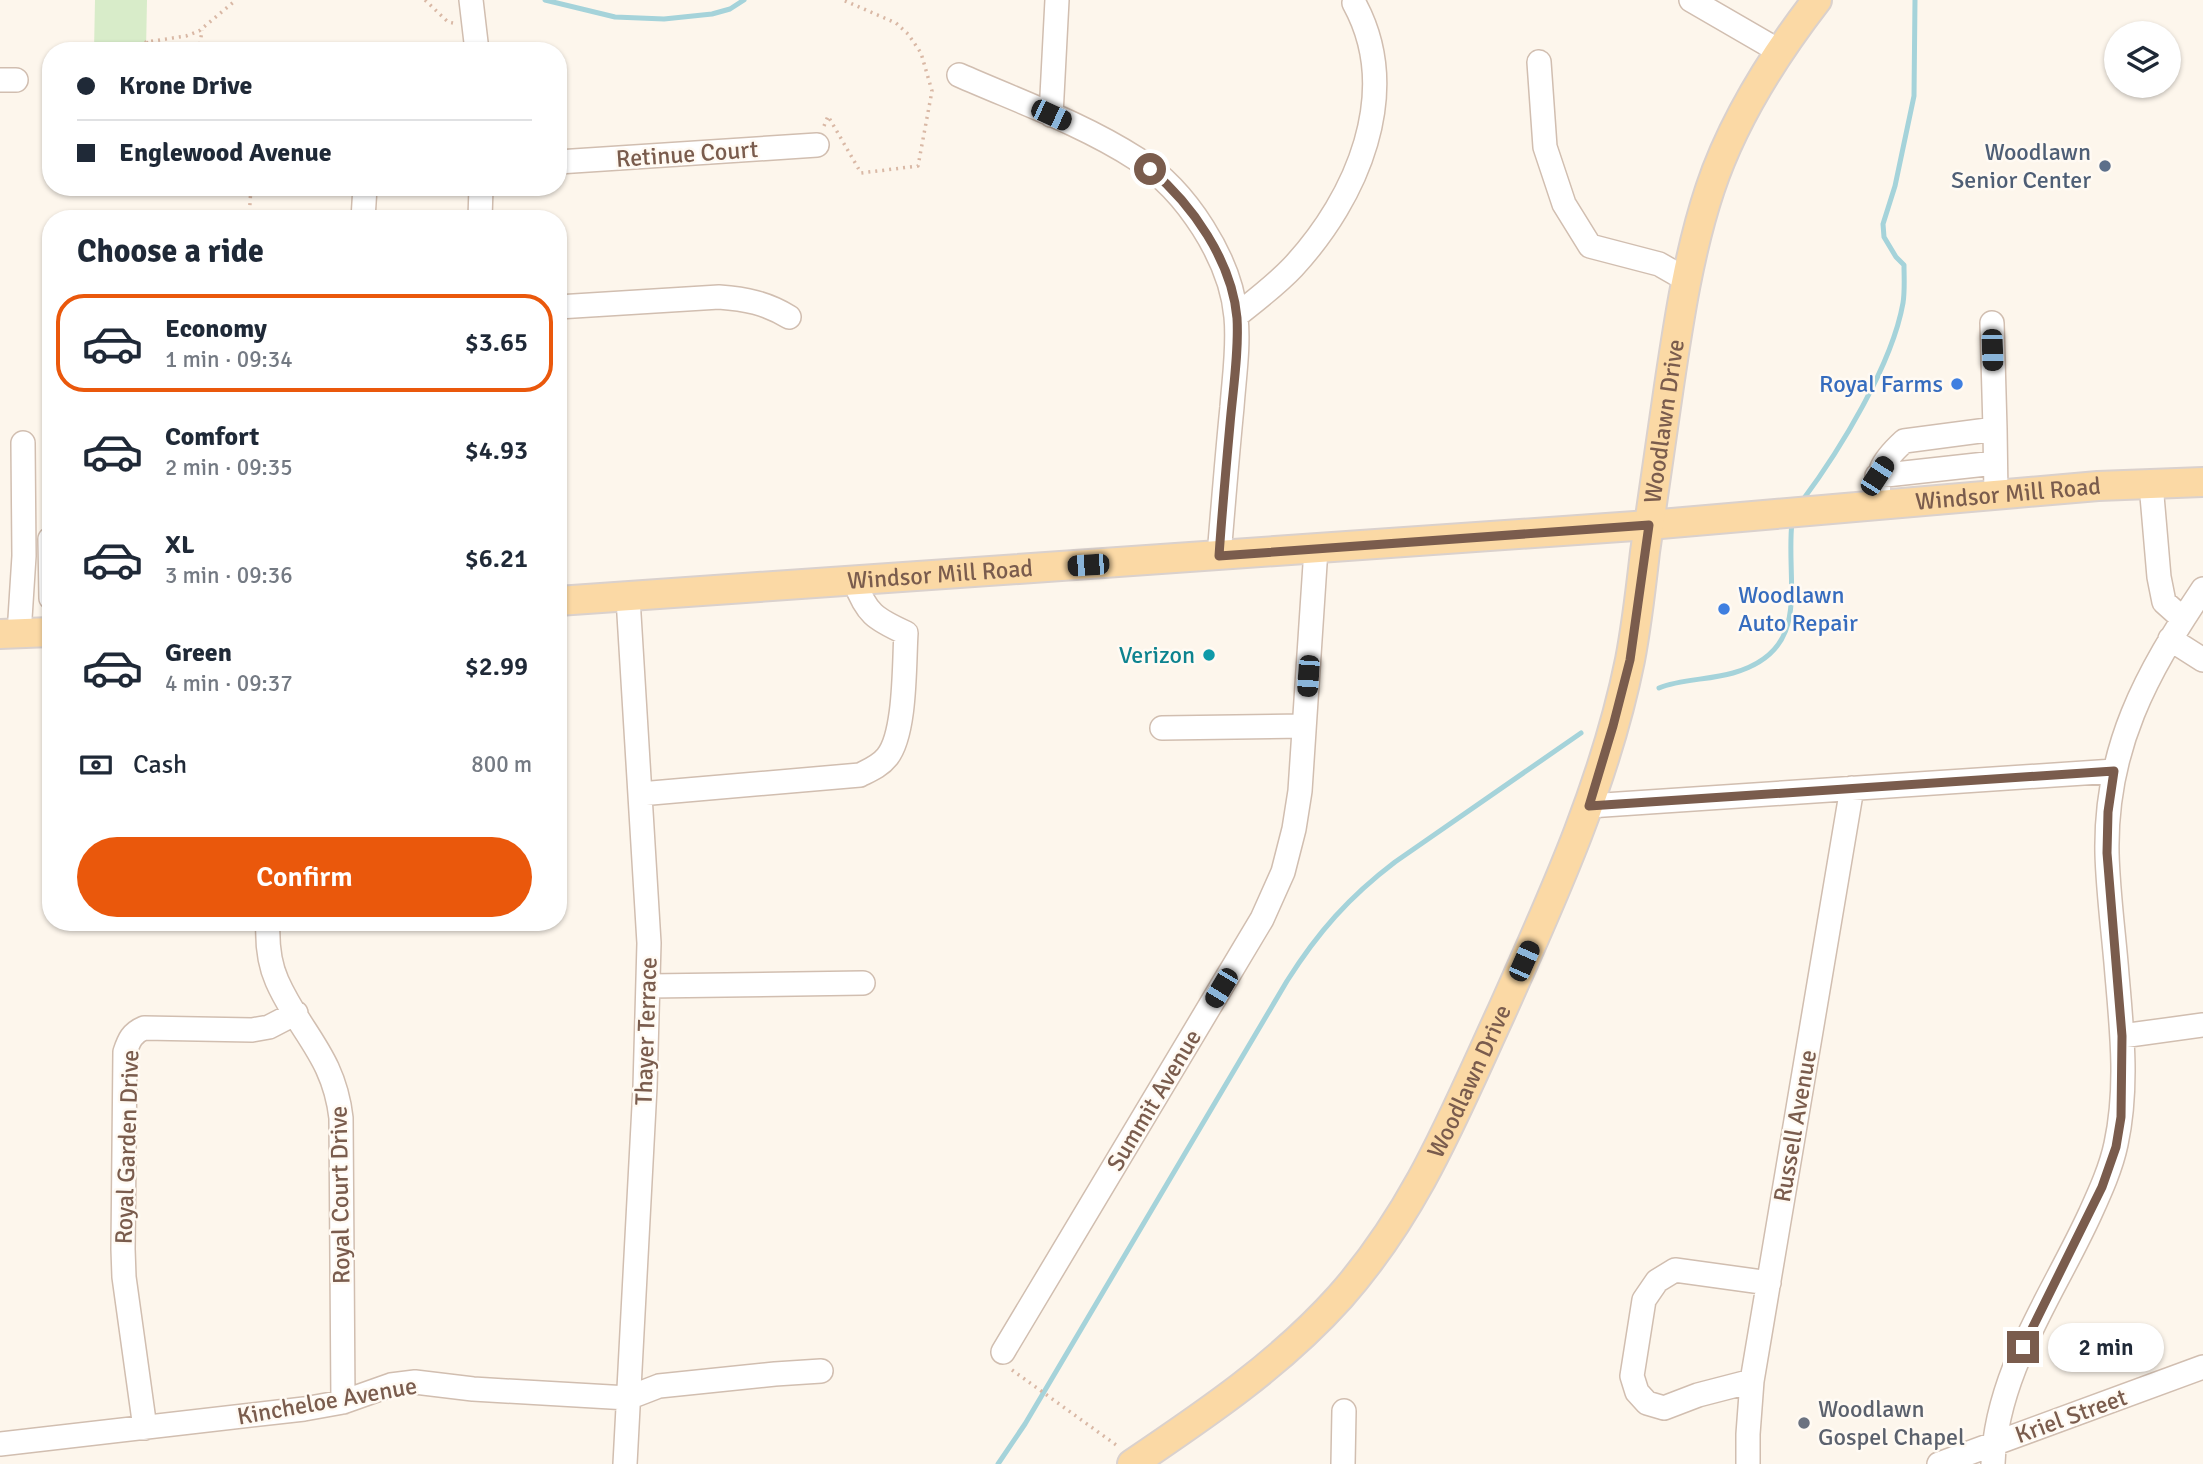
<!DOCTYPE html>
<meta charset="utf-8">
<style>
:root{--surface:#fff;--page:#f2f2f3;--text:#1f2937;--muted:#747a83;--line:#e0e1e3;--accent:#ea580c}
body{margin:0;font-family:Signika,sans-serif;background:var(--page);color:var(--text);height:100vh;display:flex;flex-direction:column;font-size:26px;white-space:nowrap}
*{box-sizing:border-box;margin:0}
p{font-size:23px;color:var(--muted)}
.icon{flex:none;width:38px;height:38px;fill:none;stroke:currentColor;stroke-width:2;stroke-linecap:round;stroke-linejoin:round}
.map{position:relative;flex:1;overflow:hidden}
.side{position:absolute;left:42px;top:210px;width:525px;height:721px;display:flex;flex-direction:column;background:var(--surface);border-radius:28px;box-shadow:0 2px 5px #0004}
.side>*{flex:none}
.top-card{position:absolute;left:42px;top:42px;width:525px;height:154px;border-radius:28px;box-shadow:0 2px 5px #0004;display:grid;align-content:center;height:154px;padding:0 35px;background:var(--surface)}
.tools{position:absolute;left:2104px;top:21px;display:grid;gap:14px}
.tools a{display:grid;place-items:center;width:77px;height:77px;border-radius:50%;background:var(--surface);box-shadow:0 2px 5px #0004;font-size:35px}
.end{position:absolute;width:32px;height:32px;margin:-16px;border:9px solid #7a5c4d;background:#fff;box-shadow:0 0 0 4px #fff}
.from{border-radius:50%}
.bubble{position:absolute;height:49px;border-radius:24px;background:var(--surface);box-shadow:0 2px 5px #0004;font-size:23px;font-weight:600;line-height:49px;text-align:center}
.car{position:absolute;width:21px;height:42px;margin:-21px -10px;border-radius:9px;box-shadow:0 0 5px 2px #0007;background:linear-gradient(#222 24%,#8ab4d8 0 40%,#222 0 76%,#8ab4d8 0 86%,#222 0)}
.top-card b{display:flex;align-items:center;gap:24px;height:66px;font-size:26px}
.top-card b+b{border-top:2px solid var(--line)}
.top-card i{width:18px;height:18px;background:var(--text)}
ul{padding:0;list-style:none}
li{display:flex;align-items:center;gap:21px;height:98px;margin:0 14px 10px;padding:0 21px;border:4px solid transparent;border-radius:28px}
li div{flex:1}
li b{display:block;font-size:26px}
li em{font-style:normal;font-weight:600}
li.on{border-color:var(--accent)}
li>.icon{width:63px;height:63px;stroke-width:1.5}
h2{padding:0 35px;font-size:32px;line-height:84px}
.pay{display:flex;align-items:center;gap:18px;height:77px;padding:0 35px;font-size:26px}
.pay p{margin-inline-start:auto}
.button{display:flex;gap:14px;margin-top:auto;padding:14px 35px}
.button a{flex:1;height:80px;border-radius:42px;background:var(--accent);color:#fff;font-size:28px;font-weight:600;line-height:80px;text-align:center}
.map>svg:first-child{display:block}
.green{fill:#d8ecc9}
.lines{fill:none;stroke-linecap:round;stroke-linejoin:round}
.stream{stroke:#a5d3da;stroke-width:5}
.minor-casing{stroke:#d1beb0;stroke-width:26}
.major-casing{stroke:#dad1cd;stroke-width:32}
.path{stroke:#d9b8a5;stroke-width:3.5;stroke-dasharray:2 5;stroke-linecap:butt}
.minor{stroke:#fff;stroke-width:23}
.major{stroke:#fbd9a5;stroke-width:28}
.route{stroke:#7a5c4d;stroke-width:9}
.service-dot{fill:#5c6f8a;stroke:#fffaf3;stroke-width:2.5}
.shop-dot{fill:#3f7fe0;stroke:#fffaf3;stroke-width:2.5}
.culture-dot{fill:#0f9aa8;stroke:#fffaf3;stroke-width:2.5}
.worship-dot{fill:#6b7280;stroke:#fffaf3;stroke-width:2.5}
.labels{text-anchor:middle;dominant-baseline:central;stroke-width:5;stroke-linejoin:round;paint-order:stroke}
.service-label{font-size:24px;fill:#4e5e75;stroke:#fffaf3;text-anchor:end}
.street-label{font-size:24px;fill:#7a5c4d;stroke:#fffaf3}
.shop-label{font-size:24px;fill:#366cbe;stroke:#fffaf3;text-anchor:end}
.culture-label{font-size:24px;fill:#0d838f;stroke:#fffaf3;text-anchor:end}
.worship-label{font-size:24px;fill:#5b616d;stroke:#fffaf3;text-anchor:start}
</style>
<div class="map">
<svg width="2203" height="1464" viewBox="0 0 2203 1464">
<rect width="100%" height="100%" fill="#fdf6ec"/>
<path class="green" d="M95 0H147L146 51H94Z"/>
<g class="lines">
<path class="stream" d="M545 0 615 17 664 19 712 14 730 9 744 0
M1802 501C1840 450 1892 365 1903 303 1905 291 1904 277 1904 265L1896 257 1884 237 1883 224 1895 186 1914 96 1915 0
M1659 688C1680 679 1709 680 1733 673 1814 650 1785 583 1792 522
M998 1464 1025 1424 1287 981C1318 932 1349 897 1395 862L1581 733"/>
<defs>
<path id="minor" d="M471 0 477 51
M1691 0 1779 51
M1539 62 1545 147 1564 204 1590 246 1659 264 1687 280
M959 75C1018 101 1083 124 1137 159 1186 190 1231 259 1236 317 1239 347 1234 378 1232 407 1227 457 1223 507 1219 556
M0 80H16
M1051 115 1057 0
M558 162 817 145
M363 219 365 187
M480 219 481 187
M558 307 719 297C746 299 766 303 789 317
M1236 316C1256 300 1276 285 1293 267 1357 198 1403 92 1354 3
M1992 323 1995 429
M1877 476 1995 463
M2151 484 2159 577 2164 602 2183 619
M1879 505C1877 472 1879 464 1904 441L1995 429 1996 495
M50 539 51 598
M19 634 24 556 23 443
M2170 639 2203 660
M1162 728 1304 726
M640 794 860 775C870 770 880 766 887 757 906 734 904 663 906 633 875 619 866 613 855 582
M1589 806 2114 771
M268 922C267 942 269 963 277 981 300 1033 334 1056 341 1118L343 1402
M649 986 863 983
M2122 1036 2203 1025
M1003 1352 1262 919 1283 872 1294 829 1300 791 1316 549
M1752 1381 1698 1395 1664 1408 1647 1403 1637 1392 1632 1376 1644 1300 1657 1281 1675 1270 1769 1283
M145 1428 124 1277 123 1249 125 1052C129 1040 132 1033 144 1028L252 1030 269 1027 296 1013
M0 1444 304 1409 343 1402 391 1385 415 1382 473 1389 628 1398 659 1386 775 1374 821 1371
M625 1464 645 1087 649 943 628 598
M1343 1464 1344 1411
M1748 1464V1434L1752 1381 1852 788
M1939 1464 2203 1367
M1993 1464C1996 1372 2053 1295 2090 1214 2100 1192 2111 1168 2116 1144 2128 1089 2122 1031 2117 975 2114 935 2108 894 2107 853 2105 748 2146 674 2203 589"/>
<g id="major">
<path id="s1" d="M558 601 1649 525 2098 486 2203 482"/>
<path d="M0 634 51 632"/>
<path id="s2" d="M1132 1464C1206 1414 1280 1364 1340 1297 1416 1211 1454 1115 1501 1013 1552 899 1605 784 1630 660 1637 624 1641 587 1645 552 1653 496 1661 441 1669 386 1679 319 1689 252 1710 189 1733 120 1773 57 1817 0"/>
</g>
</defs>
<use href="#minor" class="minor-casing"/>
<use href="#major" class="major-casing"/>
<path class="path" d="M425 0 448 22 453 23
M159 51 146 42 186 36 199 31 236 0
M199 51 202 30
M824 126 828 116 861 173 918 166 932 91 921 53 908 34 896 23 843 0
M249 219 251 187
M1012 1370 1119 1447"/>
<use href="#minor" class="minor"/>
<use href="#major" class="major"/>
</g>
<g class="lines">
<path class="route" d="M1150 169C1192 204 1232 261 1237 318 1239 352 1233 389 1230 424 1226 468 1222 512 1219 556L1649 525 1630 660 1613 726 1589 806 2114 771 2108 812 2107 853 2122 1036 2121 1117 2116 1147 2102 1187 2023 1347"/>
</g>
<circle class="service-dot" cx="2105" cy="166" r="7"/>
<g class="shop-dot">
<circle cx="1957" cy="384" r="7"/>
<circle cx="1724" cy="609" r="7"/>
</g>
<circle class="culture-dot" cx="1209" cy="655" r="7"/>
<circle class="worship-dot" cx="1804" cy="1423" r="7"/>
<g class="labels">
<g class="service-label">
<text x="2091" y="152">Woodlawn<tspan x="2091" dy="28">Senior Center</tspan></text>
</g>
<g class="street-label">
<text transform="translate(687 154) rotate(-4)">Retinue Court</text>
<text stroke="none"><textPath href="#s2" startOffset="1213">Woodlawn Drive</textPath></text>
<text stroke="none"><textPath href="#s1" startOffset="1454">Windsor Mill Road</textPath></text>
<text stroke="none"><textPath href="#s1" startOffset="383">Windsor Mill Road</textPath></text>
<text transform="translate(646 1031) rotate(-88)">Thayer Terrace</text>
<text stroke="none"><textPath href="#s2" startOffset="520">Woodlawn Drive</textPath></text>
<text transform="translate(1154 1100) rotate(-59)">Summit Avenue</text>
<text transform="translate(1795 1126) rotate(-80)">Russell Avenue</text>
<text transform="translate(127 1147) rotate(-88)">Royal Garden Drive</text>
<text transform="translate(340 1195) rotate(-91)">Royal Court Drive</text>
<text transform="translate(327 1401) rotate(-10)">Kincheloe Avenue</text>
<text transform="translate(2071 1416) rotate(-20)">Kriel Street</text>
</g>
<g class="shop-label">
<text x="1943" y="384">Royal Farms</text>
<text x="1738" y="595" text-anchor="start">Woodlawn<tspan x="1738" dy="28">Auto Repair</tspan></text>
</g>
<g class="culture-label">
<text x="1195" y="655">Verizon</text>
</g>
<g class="worship-label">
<text x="1818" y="1409">Woodlawn<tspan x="1818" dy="28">Gospel Chapel</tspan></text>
</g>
</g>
</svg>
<div class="tools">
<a><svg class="icon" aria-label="layers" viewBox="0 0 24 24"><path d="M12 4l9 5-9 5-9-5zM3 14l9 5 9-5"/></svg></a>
</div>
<i class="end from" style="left:1150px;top:169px"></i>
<i class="end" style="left:2023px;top:1347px"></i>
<div class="bubble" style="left:2048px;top:1323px;width:116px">2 min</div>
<i class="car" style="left:1051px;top:115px;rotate:115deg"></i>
<i class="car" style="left:1992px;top:350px;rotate:178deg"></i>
<i class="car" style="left:1877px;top:476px;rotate:33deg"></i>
<i class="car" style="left:1088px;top:565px;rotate:266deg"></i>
<i class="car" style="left:1308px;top:676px;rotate:184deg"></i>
<i class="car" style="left:1524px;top:961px;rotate:24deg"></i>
<i class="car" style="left:1221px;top:988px;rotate:211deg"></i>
<div class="top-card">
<b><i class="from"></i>Krone Drive</b>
<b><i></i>Englewood Avenue</b>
</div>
<section class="side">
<h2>Choose a ride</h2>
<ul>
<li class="on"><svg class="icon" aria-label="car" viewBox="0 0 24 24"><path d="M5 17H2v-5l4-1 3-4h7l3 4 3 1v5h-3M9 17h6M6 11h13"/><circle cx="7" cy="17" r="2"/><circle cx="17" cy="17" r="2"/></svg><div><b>Economy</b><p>1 min · 09:34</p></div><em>$3.65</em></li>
<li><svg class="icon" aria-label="car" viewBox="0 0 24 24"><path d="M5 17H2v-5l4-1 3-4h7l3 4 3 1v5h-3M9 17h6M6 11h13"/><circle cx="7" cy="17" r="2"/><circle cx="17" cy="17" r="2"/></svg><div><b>Comfort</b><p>2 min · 09:35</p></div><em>$4.93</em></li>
<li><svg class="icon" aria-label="car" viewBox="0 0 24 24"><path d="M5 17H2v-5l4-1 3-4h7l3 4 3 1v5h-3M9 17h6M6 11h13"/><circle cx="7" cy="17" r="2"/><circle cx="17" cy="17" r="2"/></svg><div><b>XL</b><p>3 min · 09:36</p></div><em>$6.21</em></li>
<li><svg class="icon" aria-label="car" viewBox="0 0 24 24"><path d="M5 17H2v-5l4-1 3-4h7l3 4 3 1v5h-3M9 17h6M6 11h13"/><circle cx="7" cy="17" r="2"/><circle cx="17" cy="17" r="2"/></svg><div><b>Green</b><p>4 min · 09:37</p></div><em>$2.99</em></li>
</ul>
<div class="pay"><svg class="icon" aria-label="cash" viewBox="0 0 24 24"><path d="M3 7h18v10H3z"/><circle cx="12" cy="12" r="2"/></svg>Cash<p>800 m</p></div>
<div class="button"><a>Confirm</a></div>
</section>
</div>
